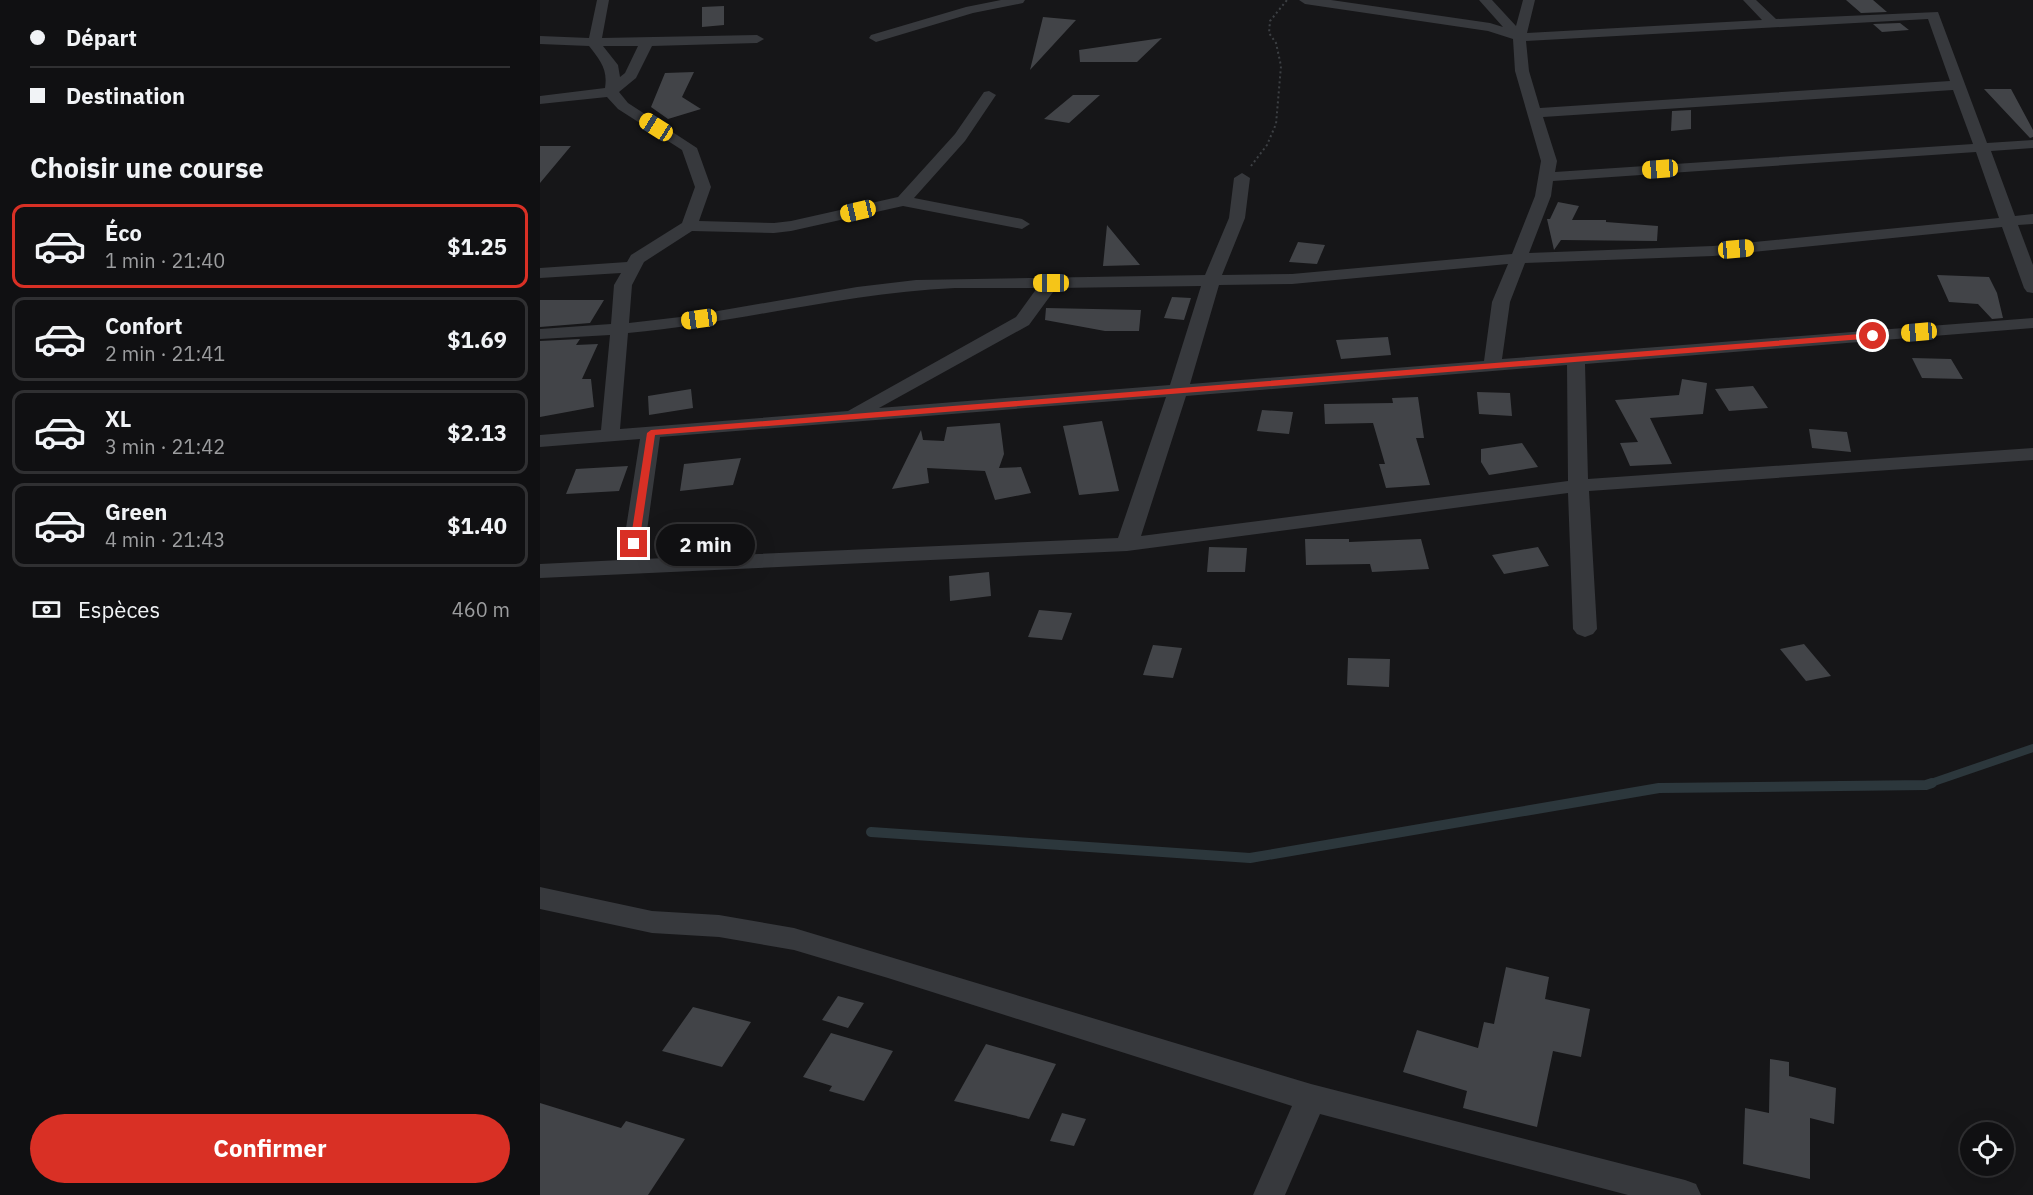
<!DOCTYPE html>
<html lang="fr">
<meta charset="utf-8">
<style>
:root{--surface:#101012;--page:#1e1e20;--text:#f1f3f6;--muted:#9c9d9f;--line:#303032;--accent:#d93025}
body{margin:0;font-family:"IBM Plex Sans",sans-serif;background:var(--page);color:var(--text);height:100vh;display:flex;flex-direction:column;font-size:22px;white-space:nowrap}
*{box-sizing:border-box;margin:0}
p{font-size:20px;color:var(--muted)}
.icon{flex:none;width:33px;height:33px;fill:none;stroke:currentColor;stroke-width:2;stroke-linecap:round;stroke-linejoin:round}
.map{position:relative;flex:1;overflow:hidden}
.panel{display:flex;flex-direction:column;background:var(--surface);width:540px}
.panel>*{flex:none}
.hud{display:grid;align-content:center;height:132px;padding:0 30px;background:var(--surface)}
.controls{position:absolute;left:1420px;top:1122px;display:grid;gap:12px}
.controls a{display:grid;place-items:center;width:54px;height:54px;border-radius:50%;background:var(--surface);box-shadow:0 6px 24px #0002,0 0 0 2px var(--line);font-size:30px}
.end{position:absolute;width:27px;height:27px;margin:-14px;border:8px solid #d93025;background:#fff;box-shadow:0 0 0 3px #fff}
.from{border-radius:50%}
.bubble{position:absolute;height:42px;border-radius:21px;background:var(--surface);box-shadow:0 6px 24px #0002,0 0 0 2px var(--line);font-size:20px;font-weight:700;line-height:42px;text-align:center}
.car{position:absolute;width:18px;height:36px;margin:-18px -9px;border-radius:8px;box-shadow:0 0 4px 2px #0007;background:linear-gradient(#f5c518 24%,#345 0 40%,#f5c518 0 76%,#345 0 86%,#f5c518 0)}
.hud b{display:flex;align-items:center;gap:21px;height:57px;font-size:22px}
.hud b+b{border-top:2px solid var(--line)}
.hud i{width:15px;height:15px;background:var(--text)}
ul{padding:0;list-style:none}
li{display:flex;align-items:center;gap:18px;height:84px;margin:0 12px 9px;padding:0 18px;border:3px solid var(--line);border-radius:12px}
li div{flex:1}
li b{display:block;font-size:22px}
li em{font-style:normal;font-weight:700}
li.selected{border-color:var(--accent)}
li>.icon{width:54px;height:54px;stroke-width:1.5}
h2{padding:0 30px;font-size:27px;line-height:72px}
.pay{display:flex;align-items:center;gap:15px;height:66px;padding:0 30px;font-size:22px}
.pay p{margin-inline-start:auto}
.button{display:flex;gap:12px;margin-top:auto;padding:12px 30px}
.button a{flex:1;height:69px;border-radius:36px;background:var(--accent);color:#fff;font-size:24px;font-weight:700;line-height:69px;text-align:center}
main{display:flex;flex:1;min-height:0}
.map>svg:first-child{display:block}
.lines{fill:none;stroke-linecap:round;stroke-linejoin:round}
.stream-far1{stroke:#2c373c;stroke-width:8}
.stream{stroke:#2c373c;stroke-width:10}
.building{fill:#424448}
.path{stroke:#3d4044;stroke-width:2;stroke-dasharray:2 3;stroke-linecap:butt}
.minor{fill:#37393d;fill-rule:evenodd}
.route{fill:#d93025}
</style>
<main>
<section class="panel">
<div class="hud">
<b><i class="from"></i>Départ</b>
<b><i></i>Destination</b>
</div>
<h2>Choisir une course</h2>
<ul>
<li class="selected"><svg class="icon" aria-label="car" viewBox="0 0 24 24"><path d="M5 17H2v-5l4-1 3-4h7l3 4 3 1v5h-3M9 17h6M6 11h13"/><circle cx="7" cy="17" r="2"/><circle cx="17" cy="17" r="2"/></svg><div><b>Éco</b><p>1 min · 21:40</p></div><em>$1.25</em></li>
<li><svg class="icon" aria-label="car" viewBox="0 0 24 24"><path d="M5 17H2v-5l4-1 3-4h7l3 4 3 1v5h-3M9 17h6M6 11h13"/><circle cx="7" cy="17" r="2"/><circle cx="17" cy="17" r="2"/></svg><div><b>Confort</b><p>2 min · 21:41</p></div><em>$1.69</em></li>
<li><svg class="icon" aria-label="car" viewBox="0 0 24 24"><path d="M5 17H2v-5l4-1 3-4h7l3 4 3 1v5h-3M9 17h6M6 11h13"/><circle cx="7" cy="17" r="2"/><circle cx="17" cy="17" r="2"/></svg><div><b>XL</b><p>3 min · 21:42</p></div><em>$2.13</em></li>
<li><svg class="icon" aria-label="car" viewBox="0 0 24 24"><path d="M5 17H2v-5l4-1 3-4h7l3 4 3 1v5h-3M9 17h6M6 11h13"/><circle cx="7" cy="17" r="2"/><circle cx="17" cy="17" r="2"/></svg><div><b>Green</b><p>4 min · 21:43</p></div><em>$1.40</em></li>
</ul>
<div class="pay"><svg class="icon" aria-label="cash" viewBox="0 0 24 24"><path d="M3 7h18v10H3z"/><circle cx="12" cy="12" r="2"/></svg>Espèces<p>460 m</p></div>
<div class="button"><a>Confirmer</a></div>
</section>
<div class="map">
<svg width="1493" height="1195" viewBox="0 0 1493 1195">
<rect width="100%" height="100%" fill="#161618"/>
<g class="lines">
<path class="stream-far1" d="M1388 784 1493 748"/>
<path class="stream" d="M331 832 710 858 1119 788 1386 785 1392 783"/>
</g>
<path class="building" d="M1306 0H1333L1347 12 1321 13Z
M184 6V25L162 27V7Z
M503 17 536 20 490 70Z
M1360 23 1369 30 1342 32 1333 24Z
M622 38 597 62H540L539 50Z
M154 72 142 97 161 109 128 119 111 107 125 73Z
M1444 89H1471L1493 130V137L1490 138Z
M533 95H560L529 123 504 119Z
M1151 110V129L1131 131 1132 111Z
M0 146H31L0 183Z
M1018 202 1039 206 1032 220H1066V222L1118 226 1117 241 1021 240 1014 250 1007 219H1010Z
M567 225 600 265 563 266Z
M758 242 785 245 777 264 749 262Z
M1397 275 1449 277 1457 293 1463 318 1452 319 1438 304 1409 302Z
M632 297 651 298 644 320 624 318Z
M0 300H64L50 323 0 327Z
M506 308 601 310 599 331H565L505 320Z
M848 337 851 355 801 359 796 340Z
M40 339 36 345 58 344 42 379H51L54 407 0 417V341Z
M1372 358 1411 359 1423 379 1382 378Z
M1142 379 1167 383 1163 414 1110 418 1132 464 1090 466 1080 443 1098 442 1075 400 1139 395Z
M1213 386 1228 408 1189 411 1175 389Z
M151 389 153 408 109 415 108 396Z
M937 392 970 393 972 416 939 414Z
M878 397 884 438H876L890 485 846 488 839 464H845L833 423 785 424 784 404 853 403 852 398Z
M722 410 753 412 749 434 717 431Z
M562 421 579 491 539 495 523 426Z
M460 423 464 454 459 468 481 467 491 493 455 500 445 471 387 468 389 483 352 489 381 430 383 440 404 441 407 427Z
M1269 429 1307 432 1311 452 1272 448Z
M982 443 998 467 949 475 941 462V449Z
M201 458 193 485 140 491 144 464Z
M88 466 79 491 26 494 36 469Z
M765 539H809V542L881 539 889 569 832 572 830 564 766 565Z
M669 547 707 548 705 572H667Z
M998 547 1009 566 964 574 952 555Z
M449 572 451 596 410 601 409 576Z
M499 610 532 613 522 640 488 637Z
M1264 644 1291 676 1266 681 1240 649Z
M613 645 642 648 633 678 603 675Z
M808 658 850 659 849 687 807 685Z
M966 967 1009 977 1005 999 1050 1009 1041 1057 1013 1051 997 1127 923 1108 927 1091 863 1072 877 1030 938 1048 944 1022 954 1024Z
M298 996 324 1003 308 1028 282 1020Z
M153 1007 211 1022 182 1067 122 1051Z
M291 1033 353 1051 324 1101 289 1091 292 1086 263 1077Z
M446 1044 516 1064 489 1119 414 1101Z
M1230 1059 1249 1062V1076L1296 1088 1294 1124 1270 1118V1179L1203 1164 1205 1108 1229 1113Z
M0 1103 81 1128 86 1121 145 1139 108 1195H0Z
M522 1113 546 1119 534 1146 510 1141Z"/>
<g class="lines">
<path class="path" d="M711 166 727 145 736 124 741 66 736 43 729 33 730 21 747 0"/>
<path class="minor" d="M57 0H69L62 38 217 35 224 39 217 43 112 46 96 78 79 92 88 103 157 148 171 187 159 221 234 223 251 221 358 197 415 134 444 92 449 91 456 95 425 141 374 198 482 219 490 224 482 229 363 206 251 231 234 233 152 231 104 262 92 285 89 323 149 316 317 287 376 280 665 275 689 218 694 178 702 173 710 178 705 218 682 275 752 274 972 254 995 196 1001 161 975 71 973 39 948 31 765 4 759 0H791L950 23 963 27 939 0H952L976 26 983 0H995L987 33 1222 20 1203 0H1216L1236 19 1398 12 1447 143 1493 140V148L1451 151 1475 216 1493 214V224L1478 225 1493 265V293L1487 292 1484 288 1462 227 1173 256 985 263 970 302 962 359 1493 318V328L1045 364 1048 479 1493 448V460L1049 491 1057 629 1053 634 1045 637 1037 634 1033 629 1028 493 587 551 0 578V564L81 560 100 439 0 447V435L61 430 70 335 0 339V329L71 324 74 285 81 273 0 278V268L87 262 91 255 142 223 155 187 142 150 78 109 67 97 0 104V96L65 88C68 69 60 60 49 46L0 44V36L49 38ZM1388 19 1410 81 1000 108 989 71 986 41ZM63 46H98L85 73 80 77 78 65ZM1413 90 1433 144 1015 172 1017 161 1003 117ZM1436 152 1459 218 1173 246 989 253 1011 196 1013 181ZM968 264 952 302 944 361 650 384 679 285 752 284ZM661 286 630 385 339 408 489 325 516 288ZM415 288H497L476 317 308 411 80 429 88 333C198 323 304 293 415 288ZM1027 365 1028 481 601 536 646 396ZM626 397 578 538 103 559 120 437Z
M461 0H485L483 3 433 13 336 42 329 38 331 35 426 7Z
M0 887 112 911 179 915 254 928 771 1084 1145 1180 1156 1184 1161 1195H1088L780 1114 745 1195H713L752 1106 348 978 254 950 179 937 112 933 0 909Z"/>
</g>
<path class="route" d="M1333 333 1336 334V338L115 435 99 544 94 547 90 544 107 433 111 430Z"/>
</svg>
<div class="controls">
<a><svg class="icon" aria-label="locate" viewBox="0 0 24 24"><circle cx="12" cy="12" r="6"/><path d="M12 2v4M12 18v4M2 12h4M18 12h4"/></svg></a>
</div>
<i class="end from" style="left:1333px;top:336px"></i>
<i class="end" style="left:94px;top:544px"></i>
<div class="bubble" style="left:116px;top:524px;width:99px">2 min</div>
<i class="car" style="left:116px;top:127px;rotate:302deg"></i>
<i class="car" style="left:1120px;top:169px;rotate:266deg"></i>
<i class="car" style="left:318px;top:211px;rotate:257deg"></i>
<i class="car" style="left:1196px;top:249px;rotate:85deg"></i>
<i class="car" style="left:511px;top:283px;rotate:270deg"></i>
<i class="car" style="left:159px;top:319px;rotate:262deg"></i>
<i class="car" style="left:1379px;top:332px;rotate:265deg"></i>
</div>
</main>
